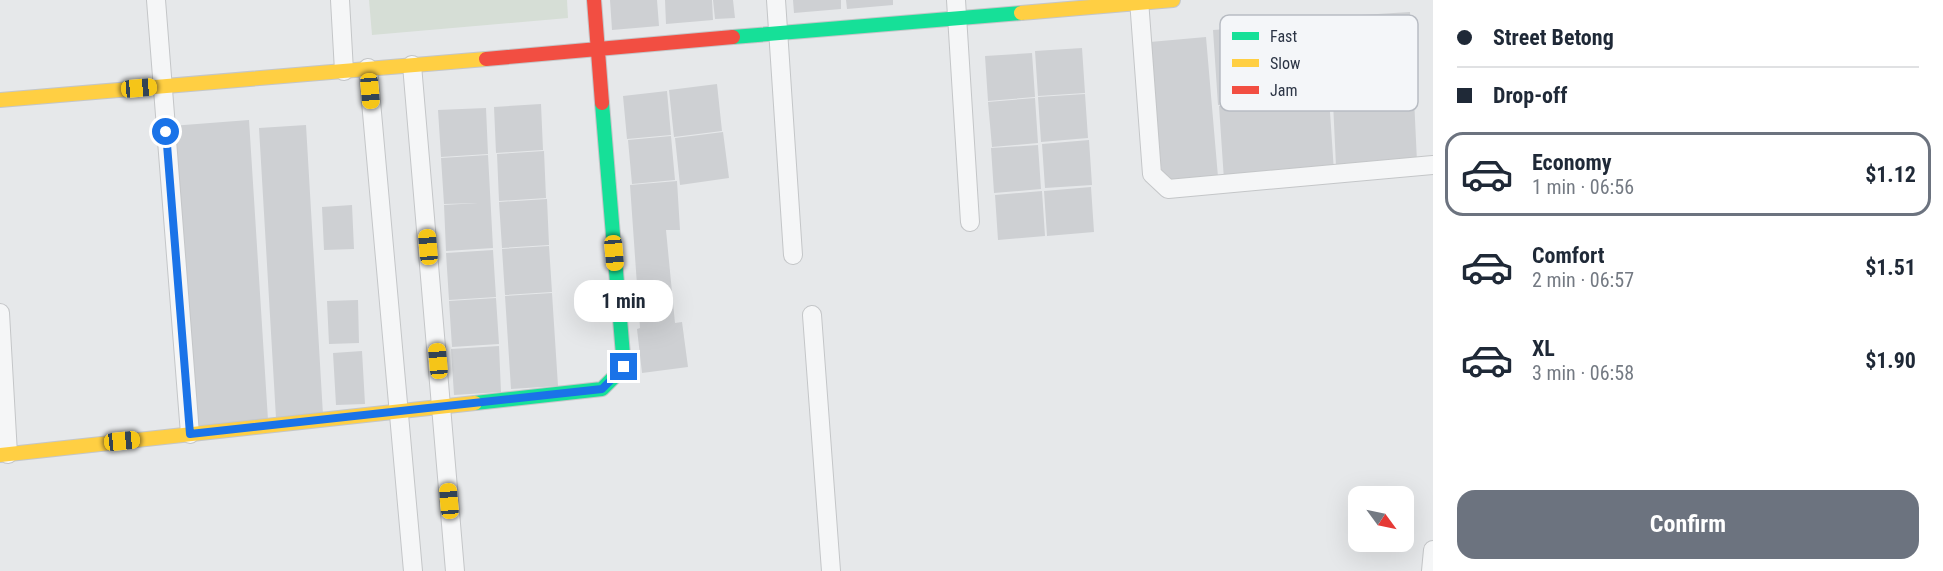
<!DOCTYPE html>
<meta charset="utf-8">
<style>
:root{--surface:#fff;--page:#f6f6f7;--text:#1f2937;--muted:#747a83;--line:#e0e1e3;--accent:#6c737f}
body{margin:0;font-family:"Roboto Condensed",sans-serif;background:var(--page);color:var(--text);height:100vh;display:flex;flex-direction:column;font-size:22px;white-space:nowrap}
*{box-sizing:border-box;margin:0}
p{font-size:20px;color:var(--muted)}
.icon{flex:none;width:33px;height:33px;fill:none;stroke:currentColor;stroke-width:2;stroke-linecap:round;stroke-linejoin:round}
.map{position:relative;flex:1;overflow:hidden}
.side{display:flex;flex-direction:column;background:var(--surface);width:510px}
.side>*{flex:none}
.banner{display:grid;align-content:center;height:132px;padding:0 24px;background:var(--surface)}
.needle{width:39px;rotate:123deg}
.buttons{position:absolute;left:1348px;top:486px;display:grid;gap:12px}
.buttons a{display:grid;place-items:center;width:66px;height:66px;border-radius:12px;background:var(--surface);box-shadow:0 6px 24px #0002;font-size:30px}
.end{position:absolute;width:27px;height:27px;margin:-14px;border:8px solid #1a73e8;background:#fff;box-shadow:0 0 0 3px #fff}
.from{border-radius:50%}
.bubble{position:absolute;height:42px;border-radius:18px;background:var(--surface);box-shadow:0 6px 24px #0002;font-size:20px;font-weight:700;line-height:42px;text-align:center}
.car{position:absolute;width:18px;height:36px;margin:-18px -9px;border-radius:8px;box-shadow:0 0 4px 2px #0007;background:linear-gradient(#f5c518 24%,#345 0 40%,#f5c518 0 76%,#345 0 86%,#f5c518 0)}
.banner b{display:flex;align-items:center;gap:21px;height:57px;font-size:22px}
.banner b+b{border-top:2px solid var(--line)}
.banner i{width:15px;height:15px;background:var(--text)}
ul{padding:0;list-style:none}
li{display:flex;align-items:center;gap:18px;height:84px;margin:0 12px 9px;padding:0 12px;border:3px solid transparent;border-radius:18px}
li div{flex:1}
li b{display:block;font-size:22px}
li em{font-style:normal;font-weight:700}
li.active{border-color:var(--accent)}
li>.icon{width:54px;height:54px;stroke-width:1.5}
.action{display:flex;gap:12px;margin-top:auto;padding:12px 24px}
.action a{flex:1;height:69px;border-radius:18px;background:var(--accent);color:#fff;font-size:24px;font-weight:700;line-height:69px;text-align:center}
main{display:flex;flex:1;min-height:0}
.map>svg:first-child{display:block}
.green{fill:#d6ded6}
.building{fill:#ced0d3}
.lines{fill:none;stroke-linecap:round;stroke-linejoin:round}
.street-casing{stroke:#c4c6c8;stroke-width:20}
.fast-casing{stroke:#c4c6c8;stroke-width:16}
.slow-casing{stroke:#c4c6c8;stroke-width:16}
.jam-casing{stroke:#c4c6c8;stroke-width:16}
.street{stroke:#f5f6f7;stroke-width:18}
.fast{stroke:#16e098;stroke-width:14}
.slow{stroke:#ffcf43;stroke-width:14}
.jam{stroke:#f24e42;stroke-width:14}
.route{stroke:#1a73e8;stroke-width:8}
.key{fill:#f4f6f9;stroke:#b8bcc3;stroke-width:1.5}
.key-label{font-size:16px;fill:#2b3445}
</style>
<main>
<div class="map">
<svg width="1433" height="571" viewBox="0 0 1433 571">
<rect width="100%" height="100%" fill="#e6e8ea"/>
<path class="green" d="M369 0H567L568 18 372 35Z"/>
<path class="building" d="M610 0H657L659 26 612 30Z
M665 0H712L713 20 666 24Z
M713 0H733L735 18 715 19Z
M793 0H841V9L794 13Z
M846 0H893V5L847 9Z
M1410 12 1417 162 1336 166 1329 17Z
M1323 22 1328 96 1218 105 1213 30Z
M1206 37 1218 177 1168 182 1162 176 1150 42Z
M1082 48 1085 93 1038 96 1035 51Z
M1032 53 1035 97 988 101 985 56Z
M717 84 722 131 674 137 669 90Z
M667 91 671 135 627 139 623 96Z
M1085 94 1088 138 1041 142 1038 97Z
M1329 97 1334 172 1224 180 1219 106Z
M1035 98 1038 143 992 147 988 102Z
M541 104 543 150 496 153 494 107Z
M486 108 488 154 441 157 438 110Z
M249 120 268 420 193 427 171 126Z
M306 125 323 415 276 418 259 128Z
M723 132 729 178 680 185 675 138Z
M671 136 675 180 632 184 628 140Z
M1089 140 1092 185 1045 188 1042 144Z
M1038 145 1041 189 994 193 991 148Z
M544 151 546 198 499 201 497 154Z
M488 155 493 248 446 251 444 205 478 203 444 204 441 158Z
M677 181 680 230H666L675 323 682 322 688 367 642 373 637 329 640 328 630 185Z
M1091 187 1094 232 1047 236 1044 191Z
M1042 191 1045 236 998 240 995 195Z
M547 199 549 245 502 248 499 202Z
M352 205 354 249 324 250 322 207Z
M549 246 552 292 505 295 502 249Z
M493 250 496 297 449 300 446 253Z
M552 293 558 386 511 389 505 296Z
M496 298 499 344 452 347 449 301Z
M358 300 359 343 329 344 327 301Z
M499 346 501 392 454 395 451 349Z
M362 351 365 404 336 405 333 353Z"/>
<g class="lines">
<defs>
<path id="street" d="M156 0 190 434
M340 0 344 71
M776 0 793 255
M956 0 970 222
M1139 0 1152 174 1168 189 1433 165
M412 65 455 571
M368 68 413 571
M0 313 8 454
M812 315 831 571
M1431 571 1433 550"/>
<path id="fast" d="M733 37 1021 13
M475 403 602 389 624 367 602 103"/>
<path id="slow" d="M1021 13 1173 0
M0 100 486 59
M0 455 475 403"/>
<path id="jam" d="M594 0 602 103
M486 59 733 37"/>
</defs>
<use href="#street" class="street-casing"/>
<use href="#fast" class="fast-casing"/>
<use href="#slow" class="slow-casing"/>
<use href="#jam" class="jam-casing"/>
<use href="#street" class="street"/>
<use href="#fast" class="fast"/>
<use href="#slow" class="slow"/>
<use href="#jam" class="jam"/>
</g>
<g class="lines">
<path class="route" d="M166 132 190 434 602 389 624 367"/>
</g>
<rect x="1220" y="15" width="198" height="96" rx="9" class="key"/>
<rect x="1232" y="32" width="27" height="8" fill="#16e098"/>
<rect x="1232" y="59" width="27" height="8" fill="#ffcf43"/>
<rect x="1232" y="86" width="27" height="8" fill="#f24e42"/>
<g class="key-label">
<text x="1270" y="42">Fast</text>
<text x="1270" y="69">Slow</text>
<text x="1270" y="96">Jam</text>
</g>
</svg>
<div class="buttons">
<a><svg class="needle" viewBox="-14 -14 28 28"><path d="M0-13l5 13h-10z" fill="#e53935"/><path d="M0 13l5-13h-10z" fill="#747a83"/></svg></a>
</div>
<i class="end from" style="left:166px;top:132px"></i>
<i class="end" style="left:624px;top:367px"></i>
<div class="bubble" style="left:574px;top:280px;width:99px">1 min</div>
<i class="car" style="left:139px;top:88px;rotate:85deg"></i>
<i class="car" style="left:370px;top:91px;rotate:175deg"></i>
<i class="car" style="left:428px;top:247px;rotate:355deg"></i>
<i class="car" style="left:614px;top:253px;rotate:175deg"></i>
<i class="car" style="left:438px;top:361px;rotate:355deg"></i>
<i class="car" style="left:122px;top:441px;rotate:84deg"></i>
<i class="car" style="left:449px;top:501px;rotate:355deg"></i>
</div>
<section class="side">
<div class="banner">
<b><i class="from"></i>Street Betong</b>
<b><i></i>Drop-off</b>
</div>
<ul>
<li class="active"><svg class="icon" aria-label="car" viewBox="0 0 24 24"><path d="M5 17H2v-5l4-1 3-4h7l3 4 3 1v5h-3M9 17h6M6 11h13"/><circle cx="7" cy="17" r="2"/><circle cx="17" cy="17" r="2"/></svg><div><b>Economy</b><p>1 min · 06:56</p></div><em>$1.12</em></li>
<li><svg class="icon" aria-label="car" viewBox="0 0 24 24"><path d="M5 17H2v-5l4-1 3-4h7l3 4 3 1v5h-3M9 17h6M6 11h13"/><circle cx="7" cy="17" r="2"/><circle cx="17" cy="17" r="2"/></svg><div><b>Comfort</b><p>2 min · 06:57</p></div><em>$1.51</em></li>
<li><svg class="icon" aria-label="car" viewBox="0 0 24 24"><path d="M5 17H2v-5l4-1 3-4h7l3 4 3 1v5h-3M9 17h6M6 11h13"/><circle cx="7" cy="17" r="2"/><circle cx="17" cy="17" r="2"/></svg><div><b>XL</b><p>3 min · 06:58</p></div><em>$1.90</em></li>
</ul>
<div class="action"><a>Confirm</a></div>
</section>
</main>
